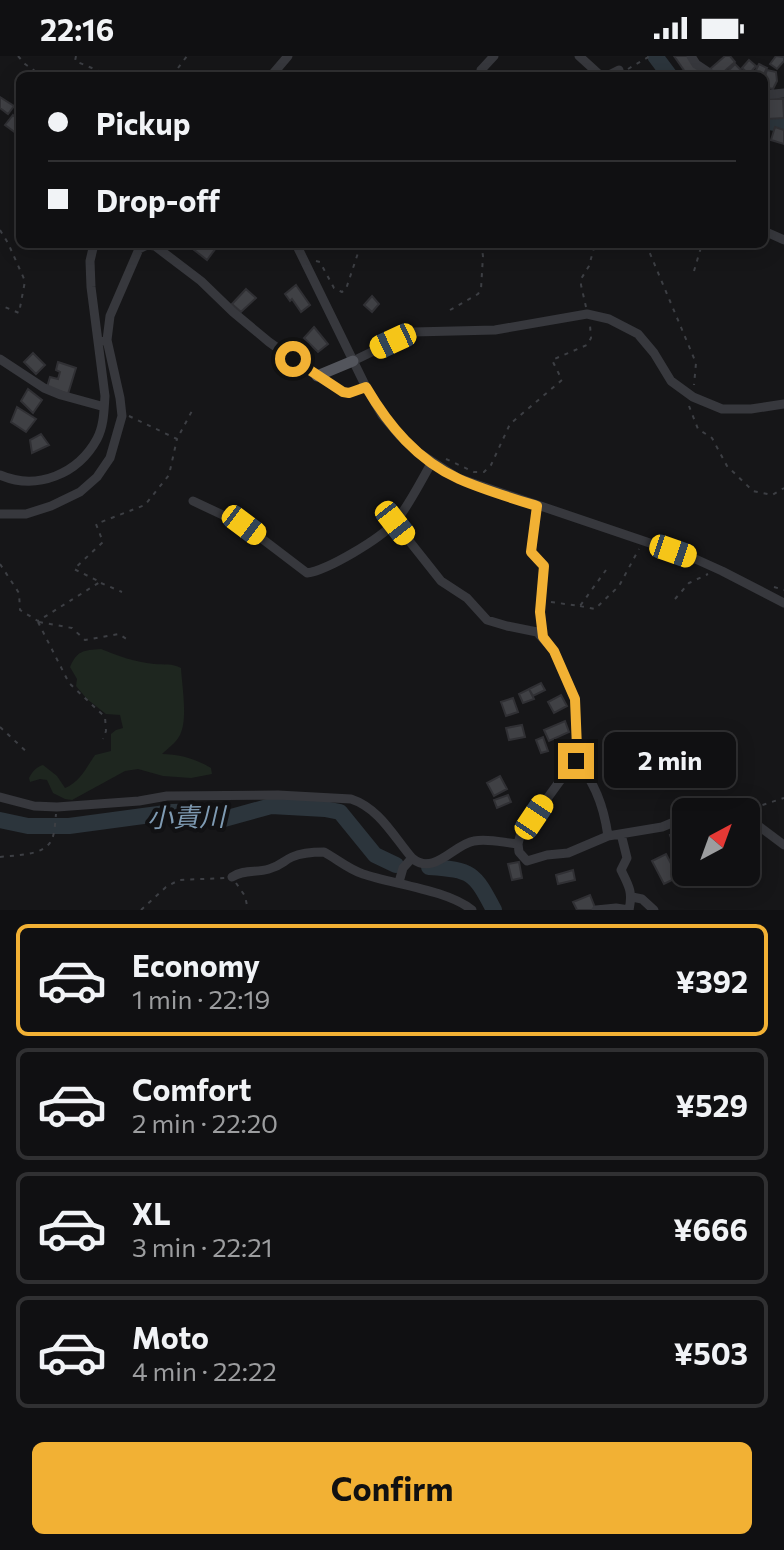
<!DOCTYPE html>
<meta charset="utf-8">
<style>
:root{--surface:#101012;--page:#1e1e20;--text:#f1f3f6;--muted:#9c9d9f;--line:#303032;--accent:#f2b134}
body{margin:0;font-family:Commissioner,"Noto Sans JP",sans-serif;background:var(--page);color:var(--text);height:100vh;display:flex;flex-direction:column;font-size:30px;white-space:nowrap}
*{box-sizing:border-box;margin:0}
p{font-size:26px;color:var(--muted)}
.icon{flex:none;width:44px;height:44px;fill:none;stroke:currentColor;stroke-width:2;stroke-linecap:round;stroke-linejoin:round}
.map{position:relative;height:854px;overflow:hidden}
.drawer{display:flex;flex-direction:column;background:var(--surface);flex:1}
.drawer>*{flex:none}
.banner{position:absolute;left:16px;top:16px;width:752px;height:176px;border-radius:12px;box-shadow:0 4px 20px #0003,0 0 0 2px var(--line);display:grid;align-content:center;height:176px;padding:0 32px;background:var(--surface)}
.needle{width:52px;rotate:41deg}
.controls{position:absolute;left:672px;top:742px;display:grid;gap:16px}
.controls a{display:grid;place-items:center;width:88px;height:88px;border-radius:12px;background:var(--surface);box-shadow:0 4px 20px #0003,0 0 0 2px var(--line);font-size:40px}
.end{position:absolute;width:36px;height:36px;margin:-18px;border:10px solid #f2b134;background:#111;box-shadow:0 0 0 4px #111}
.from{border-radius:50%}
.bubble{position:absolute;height:56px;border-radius:12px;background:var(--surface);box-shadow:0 4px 20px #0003,0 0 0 2px var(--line);font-size:26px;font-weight:700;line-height:56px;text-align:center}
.car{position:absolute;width:24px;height:48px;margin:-24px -12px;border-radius:10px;box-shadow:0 0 6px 2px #0007;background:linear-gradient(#f5c518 24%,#345 0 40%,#f5c518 0 76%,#345 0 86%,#f5c518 0)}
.banner b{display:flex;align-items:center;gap:28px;height:76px;font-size:30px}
.banner b+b{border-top:2px solid var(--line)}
.banner i{width:20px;height:20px;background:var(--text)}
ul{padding:14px 0 0;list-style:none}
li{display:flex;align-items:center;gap:24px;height:112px;margin:0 16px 12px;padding:0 16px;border:4px solid var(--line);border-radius:12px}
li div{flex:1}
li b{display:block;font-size:30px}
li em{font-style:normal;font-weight:700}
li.selected{border-color:var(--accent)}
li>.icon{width:72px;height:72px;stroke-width:1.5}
.action{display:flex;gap:16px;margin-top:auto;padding:16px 32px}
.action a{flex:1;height:92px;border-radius:12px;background:var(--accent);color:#111;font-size:32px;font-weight:700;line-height:92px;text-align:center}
.status{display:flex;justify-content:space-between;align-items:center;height:56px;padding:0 40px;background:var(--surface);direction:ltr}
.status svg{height:22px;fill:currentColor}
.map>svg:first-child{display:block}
.green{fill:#1e261f}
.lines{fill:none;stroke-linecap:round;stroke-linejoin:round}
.river{stroke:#2c353c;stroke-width:16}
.building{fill:#404145;stroke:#303034;stroke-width:2}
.path{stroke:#3d3f44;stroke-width:2;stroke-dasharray:4 6;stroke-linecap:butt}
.minor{stroke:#37383d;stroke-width:9}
.major{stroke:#53555c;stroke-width:11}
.route{stroke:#f2b134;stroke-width:10}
.labels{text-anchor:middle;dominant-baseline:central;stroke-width:8;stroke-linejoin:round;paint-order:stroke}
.water-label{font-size:26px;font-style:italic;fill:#7f9bb3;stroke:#111113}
</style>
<div class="status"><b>22:16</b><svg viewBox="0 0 49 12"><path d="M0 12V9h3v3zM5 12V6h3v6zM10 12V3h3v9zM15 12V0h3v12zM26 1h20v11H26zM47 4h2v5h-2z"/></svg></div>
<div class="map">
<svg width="784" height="854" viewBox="0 0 784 854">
<rect width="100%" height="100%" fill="#161618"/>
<path class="green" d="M101 593C118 600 135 606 154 608 164 609 172 607 181 612 182 630 188 663 180 679 176 687 168 692 162 698 179 698 196 703 211 712L212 718 191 722 163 720 138 713 125 715 72 744 65 743 53 737 47 724 40 723 30 726 29 722C33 715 36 711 43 709L57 720 65 732C80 726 86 712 95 699L111 695V678L116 674 123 672 120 659 106 658 87 643 76 630 77 623 70 611C77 595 83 594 101 593Z"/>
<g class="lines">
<path class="river" d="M655 0 670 20
M764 65 784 69
M0 764 28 770H69L173 756 197 755 213 761 224 763 271 750 325 753 340 756 375 799 396 809
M429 811C472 814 474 816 494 854"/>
</g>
<path class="building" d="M674 0H690L701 16 698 20H688Z
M725 0H730L735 6 719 20H716L710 13Z
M776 0 784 1V5L777 13 770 8Z
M749 4 756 10 749 18 742 12Z
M735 8 747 20H734L729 14Z
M759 8 767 12 763 20H753Z
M767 14 776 16 777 25 773 33 764 31V23Z
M0 41 14 50 8 58 0 52Z
M766 43H783L784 62 767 63Z
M13 59 20 65V80L5 69Z
M775 71 784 74V88L771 84Z
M197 188H219L207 204 193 193Z
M296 229 310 249 301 256 292 243 290 245 285 238Z
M246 233 256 242 241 256 232 248Z
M372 240 379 248 372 256 364 249Z
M314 271 328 288 318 296 304 282Z
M33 297 45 309 36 318 24 306Z
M58 306 76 312 68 338 47 331 50 321 58 323 60 316 56 314Z
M28 333 42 344 33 357 21 345Z
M17 351 36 363 26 376 11 366Z
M41 378 49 389 32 397 30 384Z
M541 627 545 634 533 640 529 633Z
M529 633 534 643 523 647 519 638Z
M561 639 567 650 554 657 548 646Z
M513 642 518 656 506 660 501 646Z
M565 665 569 676 549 685 544 674Z
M522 669 525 681 509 684 506 672Z
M616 679 623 688 615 695 607 685Z
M543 681 548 695 541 697 536 684Z
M646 687 652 703 641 707 634 692Z
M500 720 507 733 494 740 487 727Z
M508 739 511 746 497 752 494 744Z
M680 776 684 789 675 794 670 779Z
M666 798 678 821 664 828 652 805Z
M519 806 522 822 512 824 508 808Z
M573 814 575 824 558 828 556 819Z
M590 839 596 854H577L573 846Z"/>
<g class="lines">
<path class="path" d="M18 0 25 8 42 20
M76 0 75 5 111 20
M628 13 650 0
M172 20 187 0
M0 174 8 187 25 225 19 257 0 249
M646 188 696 307 694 329
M316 205 320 206 334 232 342 236 346 233 361 188
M694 215 702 188
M586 251 581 229V223L589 210 595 188
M450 254 478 238 481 233 483 200 481 188
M689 350 698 373 712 382 727 410 753 435 772 439 784 432
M129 360 177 383 193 353
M446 403 474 416H484L491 409 510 368 562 324 552 304 587 289 591 282 590 269
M0 508 19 537 20 554 38 565 100 526 74 513 103 486 96 468 145 449 169 419 177 383
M101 527 122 536
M774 531 784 534
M675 543 689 527 708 518
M551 546 580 550 606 514
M580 550 595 553 619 530 639 493
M38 566 69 627 105 661 106 675 103 683
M39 566 72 572 85 584 119 578 128 584
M0 671 29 698
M753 752 784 742
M0 801C15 799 43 800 51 785 55 778 55 767 56 758
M236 827 245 840 248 854
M141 854 166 831 179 824 225 822"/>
<path class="minor" d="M579 0 601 20
M691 0 696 8 714 20
M271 20 288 0
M488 20 481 14 494 0
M607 20 619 14
M764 39 784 37
M764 175 784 184
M296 188 366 331 382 359 400 380 416 395 458 422 691 501 722 515 784 547
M99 286 107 284 110 260 139 193 147 189 155 190 201 225 233 256 269 286 317 320 343 336 349 337 366 331
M0 303 44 332 61 339 101 350 104 349
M353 305 413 276 495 274 587 258 609 263 638 278 654 297 671 325 693 341 722 353H751L784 348
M0 419C37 435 78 418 97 383 104 370 104 354 105 340L91 231 90 205 94 188
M193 445 244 469 307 517C328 514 380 483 395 466 407 453 422 423 432 406
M537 450 531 496 544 510 540 556 543 581
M0 458H26L51 450 80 436 97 421 110 402 122 360 120 342 107 284
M395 467 441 525 467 542 487 564 507 570 537 576 554 595 575 643 577 692 573 703C595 723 604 752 608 780
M0 741 34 750 57 751 139 745 167 740 278 739 351 743C379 752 394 781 412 802 434 821 454 788 474 785 489 782 504 787 518 788L519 796 527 805 547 799 568 797 608 780 662 771 686 761
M746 757 756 768 784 789
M518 788 520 780 562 722 573 703
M232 821C244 813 256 817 269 813 281 810 283 805 292 801 301 797 314 796 324 796 337 803 348 813 363 818 392 828 448 834 472 854
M399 826 403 812 412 802
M632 841 642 843 654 854
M596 854 616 852 629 854C633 836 629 830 621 814L627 802 621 778"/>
<path class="major" d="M317 320 353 305"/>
</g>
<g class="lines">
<path class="route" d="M293 303 343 336 349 337 366 331C389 370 417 404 459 423 484 434 511 442 537 450L531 496 544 510 540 556 543 581 554 595 575 643 577 692 573 703 576 705"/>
</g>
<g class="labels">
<g class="water-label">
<text transform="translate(186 760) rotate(-1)">小責川</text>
</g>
</g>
</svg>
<div class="controls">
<a><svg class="needle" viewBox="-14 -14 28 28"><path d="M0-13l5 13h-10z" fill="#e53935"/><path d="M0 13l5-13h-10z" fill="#9c9d9f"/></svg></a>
</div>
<i class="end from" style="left:293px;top:303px"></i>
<i class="end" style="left:576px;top:705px"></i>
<div class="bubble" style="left:604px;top:676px;width:132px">2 min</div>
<i class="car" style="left:393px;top:285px;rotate:245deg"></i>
<i class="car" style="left:395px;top:467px;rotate:142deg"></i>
<i class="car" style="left:244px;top:469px;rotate:127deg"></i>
<i class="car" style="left:673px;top:495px;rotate:109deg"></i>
<i class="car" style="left:534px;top:761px;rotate:34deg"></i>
<div class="banner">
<b><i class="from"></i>Pickup</b>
<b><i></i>Drop-off</b>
</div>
</div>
<section class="drawer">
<ul>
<li class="selected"><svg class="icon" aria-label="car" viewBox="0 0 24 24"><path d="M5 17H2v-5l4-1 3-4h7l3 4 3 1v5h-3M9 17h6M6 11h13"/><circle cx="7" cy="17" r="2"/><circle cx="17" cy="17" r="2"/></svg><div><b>Economy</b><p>1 min · 22:19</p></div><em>¥392</em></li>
<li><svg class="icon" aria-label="car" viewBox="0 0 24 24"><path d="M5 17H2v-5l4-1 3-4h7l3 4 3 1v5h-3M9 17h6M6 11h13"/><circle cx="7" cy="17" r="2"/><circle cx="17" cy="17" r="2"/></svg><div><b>Comfort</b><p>2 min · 22:20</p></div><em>¥529</em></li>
<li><svg class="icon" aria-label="car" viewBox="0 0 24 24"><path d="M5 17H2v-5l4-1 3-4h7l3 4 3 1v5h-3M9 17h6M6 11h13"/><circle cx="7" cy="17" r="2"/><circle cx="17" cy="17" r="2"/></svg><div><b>XL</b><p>3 min · 22:21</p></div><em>¥666</em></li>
<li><svg class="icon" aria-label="car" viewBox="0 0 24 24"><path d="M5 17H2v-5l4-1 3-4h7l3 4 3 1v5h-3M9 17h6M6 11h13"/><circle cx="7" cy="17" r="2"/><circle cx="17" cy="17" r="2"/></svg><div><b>Moto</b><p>4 min · 22:22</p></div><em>¥503</em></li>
</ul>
<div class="action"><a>Confirm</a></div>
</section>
